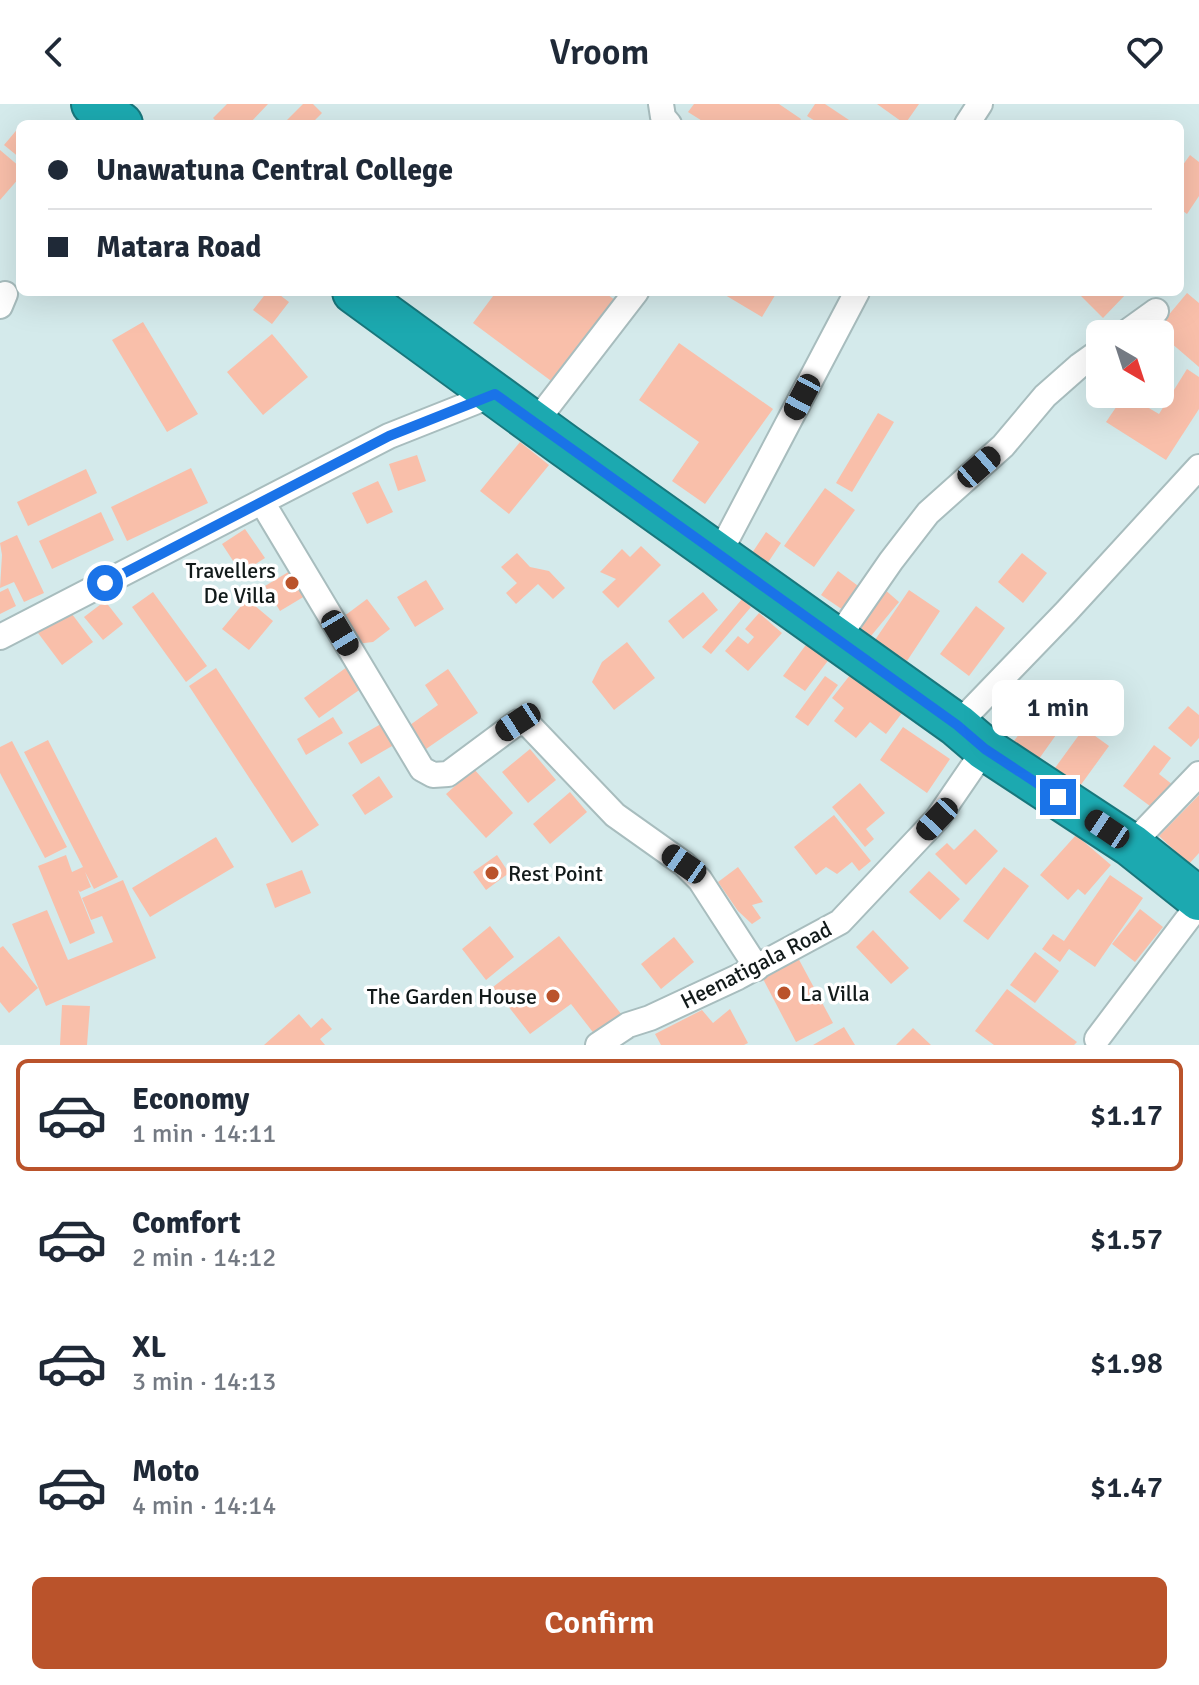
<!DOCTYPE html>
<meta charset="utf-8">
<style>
:root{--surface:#fff;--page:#f6f6f7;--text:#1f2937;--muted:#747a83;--line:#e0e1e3;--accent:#ba532b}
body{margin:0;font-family:Signika,sans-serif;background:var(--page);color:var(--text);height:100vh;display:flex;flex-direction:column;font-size:30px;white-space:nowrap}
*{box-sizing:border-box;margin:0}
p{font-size:26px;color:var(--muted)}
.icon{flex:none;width:44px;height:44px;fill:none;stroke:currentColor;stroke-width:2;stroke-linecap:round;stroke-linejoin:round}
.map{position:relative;height:941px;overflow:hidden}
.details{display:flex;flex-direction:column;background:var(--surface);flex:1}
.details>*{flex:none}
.hud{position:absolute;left:16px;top:16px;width:1168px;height:176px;border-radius:12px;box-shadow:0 8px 32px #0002;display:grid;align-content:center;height:176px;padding:0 32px;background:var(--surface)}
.needle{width:52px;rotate:141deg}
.controls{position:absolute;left:1086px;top:216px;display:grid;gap:16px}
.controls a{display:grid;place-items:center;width:88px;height:88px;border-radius:12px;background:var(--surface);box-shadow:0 8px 32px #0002;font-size:40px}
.end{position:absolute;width:36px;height:36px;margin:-18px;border:10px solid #1a73e8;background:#fff;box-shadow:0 0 0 4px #fff}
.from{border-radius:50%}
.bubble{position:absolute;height:56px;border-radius:12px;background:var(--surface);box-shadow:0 8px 32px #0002;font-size:26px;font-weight:600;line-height:56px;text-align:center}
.car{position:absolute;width:24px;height:48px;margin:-24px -12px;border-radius:10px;box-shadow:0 0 6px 2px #0007;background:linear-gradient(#222 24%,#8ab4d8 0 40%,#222 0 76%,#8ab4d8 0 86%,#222 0)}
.hud b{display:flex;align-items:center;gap:28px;height:76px;font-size:30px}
.hud b+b{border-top:2px solid var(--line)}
.hud i{width:20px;height:20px;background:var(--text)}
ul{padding:14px 0 0;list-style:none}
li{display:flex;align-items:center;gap:24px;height:112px;margin:0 16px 12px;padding:0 16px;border:4px solid transparent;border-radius:12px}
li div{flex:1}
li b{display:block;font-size:30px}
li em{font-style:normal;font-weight:600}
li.on{border-color:var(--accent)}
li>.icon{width:72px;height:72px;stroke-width:1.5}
.action{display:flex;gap:16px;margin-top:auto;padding:16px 32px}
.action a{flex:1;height:92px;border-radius:12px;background:var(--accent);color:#fff;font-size:32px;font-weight:600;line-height:92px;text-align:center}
header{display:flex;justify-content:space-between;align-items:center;height:104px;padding:0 32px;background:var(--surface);font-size:36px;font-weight:600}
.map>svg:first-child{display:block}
.building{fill:#f9bfaa}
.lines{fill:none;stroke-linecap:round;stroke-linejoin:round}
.street-casing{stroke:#a8bdbe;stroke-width:28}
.highway-casing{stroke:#18777c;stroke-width:46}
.street{stroke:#fff;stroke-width:24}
.highway{stroke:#1ca9b0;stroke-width:42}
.route{stroke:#1a73e8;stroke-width:10}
.poi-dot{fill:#ba532b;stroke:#fff;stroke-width:3}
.labels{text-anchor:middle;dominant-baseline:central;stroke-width:7;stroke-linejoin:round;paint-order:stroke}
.poi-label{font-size:22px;fill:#121a1a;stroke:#fff;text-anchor:end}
.street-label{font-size:22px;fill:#121a1a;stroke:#fff}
</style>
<header><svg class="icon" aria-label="back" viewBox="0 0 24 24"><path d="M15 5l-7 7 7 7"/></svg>Vroom<svg class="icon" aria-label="heart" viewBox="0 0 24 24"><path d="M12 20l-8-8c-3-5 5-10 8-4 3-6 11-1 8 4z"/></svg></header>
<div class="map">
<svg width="1199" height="941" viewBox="0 0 1199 941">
<rect width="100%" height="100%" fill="#d4eaeb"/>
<path class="building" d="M227 0H268L249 20H219L213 14Z
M303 0H313L322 9 311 20H283Z
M694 0H779L801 15 798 20H707L688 8Z
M815 0H825L849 16 847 20H820L807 12Z
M877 0H919L905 20Z
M20 22V54L4 41Z
M0 46 20 63V73L0 96Z
M1190 51 1199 58V92L1187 110 1180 105V65Z
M267 188H276L289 198 272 220 253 206Z
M496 188H604L619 199 558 282 473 219Z
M720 188H777L762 213Z
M1077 188H1123L1126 190 1103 214Z
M1187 189 1199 199V263L1156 226Z
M143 218 198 310 167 328 112 236Z
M272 230 308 273 263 311 227 268Z
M679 239 773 305 705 400 672 377 699 338 639 296Z
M1187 265 1199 273V305L1166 356 1106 318 1125 290 1159 310Z
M878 309 894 318 852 388 836 379Z
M520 338 549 361 509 410 480 387Z
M417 351 426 377 398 387 389 360Z
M191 364 208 399 127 437 111 403Z
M86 365 97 389 28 422 17 398Z
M378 377 393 408 367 420 352 389Z
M825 384 855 406 814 463 784 442Z
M101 408 114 436 52 465 39 437Z
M245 425 265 454 241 469 222 440Z
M766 428 781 439 767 460 752 449Z
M17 431 44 489 24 498 14 478 0 484 2 451 0 439Z
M641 442 661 461 618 504 602 488 616 475 600 468 622 445 630 453Z
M517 449 530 463 549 467 565 484 553 495 538 480 516 500 506 489 517 479 501 463Z
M1022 449 1047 469 1023 499 998 478Z
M295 464 310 489 280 507 265 482Z
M838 467 865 487 849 510 821 491Z
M426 476 444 505 415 523 397 493Z
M8 484 16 502 0 510V488Z
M883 484 899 498 871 532 854 519Z
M909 486 940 507 907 557 875 536Z
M153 488 207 562 186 578 132 503Z
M703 488 718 506 683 535 668 517Z
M247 495 273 517 249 546 222 525Z
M367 495 390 525 373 538 356 540 334 514 347 510Z
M742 495 751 503 711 550 702 543Z
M105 497 123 520 103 536 84 513Z
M976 502 1005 524 969 572 940 550Z
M69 506 93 538 62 561 38 529Z
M759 509 782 529 748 567 725 547 738 532 748 540 754 533 745 525Z
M627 538 655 574 614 606 592 578 602 558Z
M808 538 830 554 805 587 783 572Z
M347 563 365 582 319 614 304 594Z
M216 564 319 721 292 739 189 582Z
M448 565 478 609 426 645 410 621 438 601 425 581Z
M854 566 905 605 886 630 870 618 856 634 834 617 844 604 832 594Z
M825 572 838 581 808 622 795 613Z
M1188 602 1199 611V634L1191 643 1168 624Z
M1036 607 1061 624 1036 659 1011 641Z
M333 613 343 629 306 651 297 635Z
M386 617 399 638 361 660 348 639Z
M903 623 950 655 927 689 880 656Z
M1084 624 1109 642 1080 682 1055 664Z
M48 636 118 773 94 785 85 768 91 783 80 788 78 786 95 829 70 840 38 762 66 751 72 768 83 763 24 648Z
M12 637 67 743 45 754 0 669V643Z
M1154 641 1171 654 1159 670 1173 681 1154 705 1123 682Z
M530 645 556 676 528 699 502 668Z
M474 665 513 709 486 734 446 690Z
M379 672 393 693 365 711 352 691Z
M860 679 885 709 866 725 874 735 865 743 832 703Z
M570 688 587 708 550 740 533 720Z
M1199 691V749L1189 760 1159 732Z
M834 711 871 757 859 767 852 758 837 770 826 763 816 771 794 743Z
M975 725 998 747 966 781 935 750 947 739 954 746Z
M1076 731 1111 761 1085 791 1078 785 1068 796 1040 771Z
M216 733 234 763 150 813 132 784Z
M497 751 509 769 486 786 473 768Z
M738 763 763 798 752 801 761 814 752 820 738 807 718 778Z
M1004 763 1029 782 988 836 963 817Z
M302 766 311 789 275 804 266 780Z
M929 767 960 795 940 816 909 788Z
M1110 771 1143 794 1095 863 1069 845 1060 858 1042 845 1053 830 1064 837Z
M123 776 156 854 46 902 12 820 47 806 68 856 113 838 102 812 91 816 82 794Z
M1140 805 1163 823 1135 858 1112 840Z
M490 822 514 853 486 876 462 845Z
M873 826 909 864 891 880 856 843Z
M559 832 626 916 599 936 571 900 530 930 493 883Z
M674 833 694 858 661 885 641 860Z
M3 842 38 884 9 909 0 898V844Z
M1035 848 1059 867 1035 899 1010 881Z
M797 852 833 919 796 938 761 871Z
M1007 885 1077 938 1074 941H994L975 927Z
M62 901 90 902 87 941H60Z
M730 905 748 939 744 941H661L655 930 702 906 713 919Z
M299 910 311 924 322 914 332 925 320 935 325 941H264Z
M844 923 855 941H813Z
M913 924 931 941H896Z"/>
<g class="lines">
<defs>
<path id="street" d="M661 0 663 13 669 20
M967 20 980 0
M0 202 5 190
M1124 230 1156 207
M535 319 636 188
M262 398 422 665 433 671 448 670 518 618 529 621 615 711 684 760 700 776 757 864
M719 450 857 188
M0 533 389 332 495 290
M837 535 891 457 928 409 1003 342 1045 292 1079 262 1100 247
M957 621 1066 508 1199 363
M1131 741 1199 670
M1097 935 1199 800
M598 941 628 921 650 914 738 873 840 818 937 715 985 645"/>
<path id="highway" d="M93 0 121 20
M354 188 564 341 957 621 985 645 1131 741 1199 795"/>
</defs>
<use href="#street" class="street-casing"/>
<use href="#highway" class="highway-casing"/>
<use href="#street" class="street"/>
<use href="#highway" class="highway"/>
</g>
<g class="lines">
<path class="route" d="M105 479 389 332 495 290 957 621 985 645 1058 693"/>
</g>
<g class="poi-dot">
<circle cx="292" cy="479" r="8"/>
<circle cx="492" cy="769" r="8"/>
<circle cx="784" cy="889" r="8"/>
<circle cx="553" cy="892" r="8"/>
</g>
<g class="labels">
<g class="poi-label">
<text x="276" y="466">Travellers<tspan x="276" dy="25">De Villa</tspan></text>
<text x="508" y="769" text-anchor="start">Rest Point</text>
<text x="800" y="889" text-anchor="start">La Villa</text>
<text x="537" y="892">The Garden House</text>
</g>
<g class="street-label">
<text transform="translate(756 861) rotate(-27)">Heenatigala Road</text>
</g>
</g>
</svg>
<div class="controls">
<a><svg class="needle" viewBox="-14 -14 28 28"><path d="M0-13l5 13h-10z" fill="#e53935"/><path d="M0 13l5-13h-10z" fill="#747a83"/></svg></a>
</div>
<i class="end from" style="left:105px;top:479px"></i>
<i class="end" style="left:1058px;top:693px"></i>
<div class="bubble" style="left:992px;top:576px;width:132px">1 min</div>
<i class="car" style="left:802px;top:293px;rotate:208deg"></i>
<i class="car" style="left:979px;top:363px;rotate:49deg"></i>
<i class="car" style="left:340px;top:529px;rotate:149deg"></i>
<i class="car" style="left:518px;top:618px;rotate:237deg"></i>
<i class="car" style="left:937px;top:715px;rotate:223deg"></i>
<i class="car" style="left:1107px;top:725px;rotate:304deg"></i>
<i class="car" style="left:684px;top:760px;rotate:305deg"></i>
<div class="hud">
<b><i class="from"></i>Unawatuna Central College</b>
<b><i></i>Matara Road</b>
</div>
</div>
<section class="details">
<ul>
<li class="on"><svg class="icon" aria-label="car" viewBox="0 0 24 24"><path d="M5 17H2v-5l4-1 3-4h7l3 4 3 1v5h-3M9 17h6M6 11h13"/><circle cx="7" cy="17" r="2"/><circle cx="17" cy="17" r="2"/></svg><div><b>Economy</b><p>1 min · 14:11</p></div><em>$1.17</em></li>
<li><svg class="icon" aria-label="car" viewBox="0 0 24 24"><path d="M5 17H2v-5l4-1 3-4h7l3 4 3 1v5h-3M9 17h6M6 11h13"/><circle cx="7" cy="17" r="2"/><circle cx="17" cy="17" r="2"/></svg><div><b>Comfort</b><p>2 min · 14:12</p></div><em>$1.57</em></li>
<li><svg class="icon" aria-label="car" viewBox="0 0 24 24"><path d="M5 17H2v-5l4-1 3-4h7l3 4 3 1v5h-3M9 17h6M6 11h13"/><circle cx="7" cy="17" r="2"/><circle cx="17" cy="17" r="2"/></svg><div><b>XL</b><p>3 min · 14:13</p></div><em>$1.98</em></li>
<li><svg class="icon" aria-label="car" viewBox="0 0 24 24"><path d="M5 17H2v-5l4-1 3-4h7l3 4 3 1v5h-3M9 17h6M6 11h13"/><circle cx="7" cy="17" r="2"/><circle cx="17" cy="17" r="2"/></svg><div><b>Moto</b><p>4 min · 14:14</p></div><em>$1.47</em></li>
</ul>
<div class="action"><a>Confirm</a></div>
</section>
